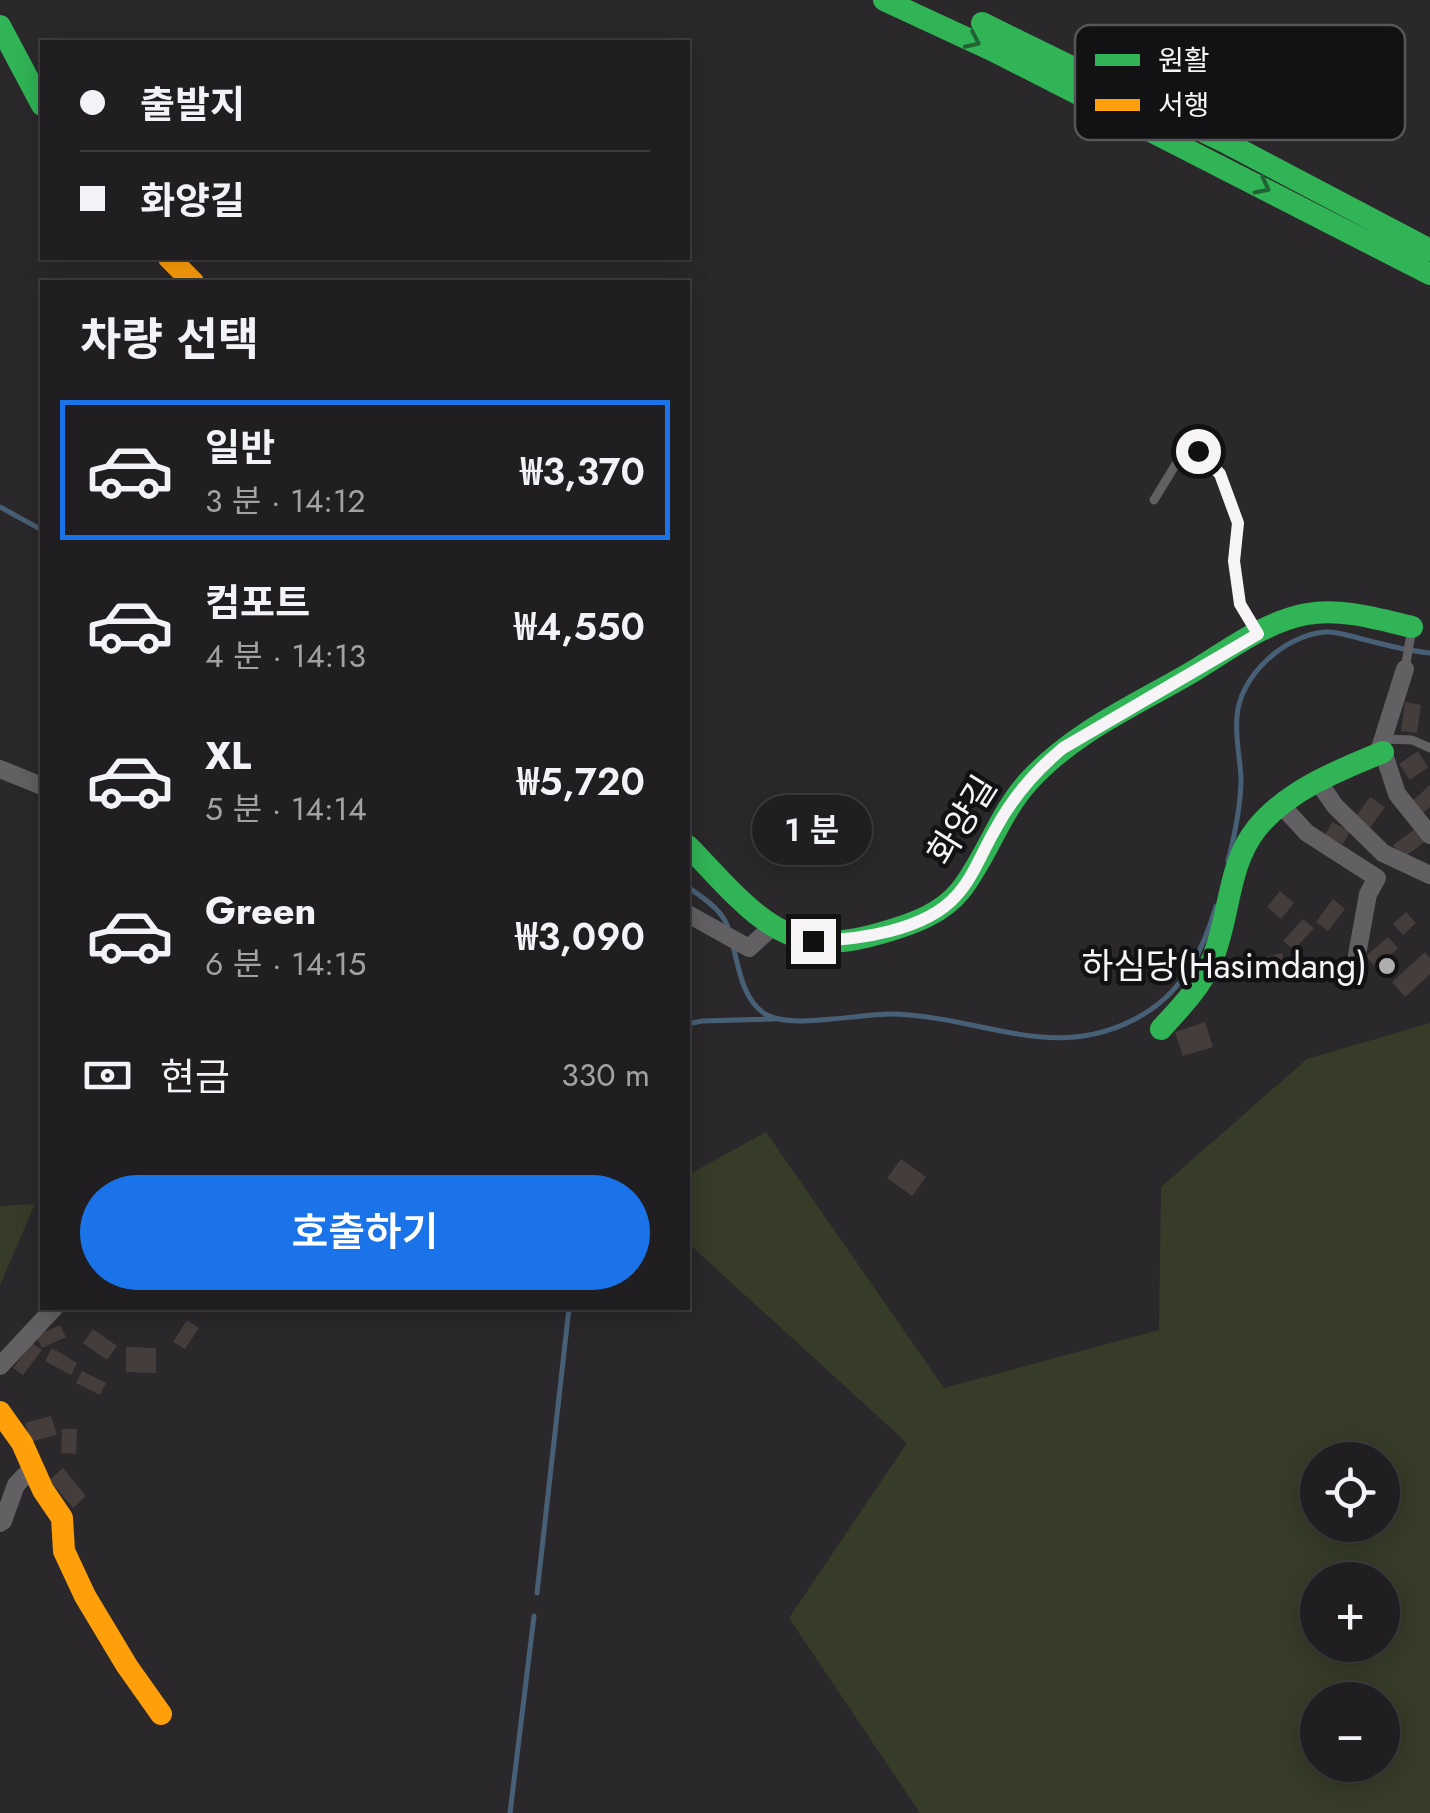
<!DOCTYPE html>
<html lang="ko">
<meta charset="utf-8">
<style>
:root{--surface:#201e20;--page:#2d2b2d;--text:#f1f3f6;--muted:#a2a2a5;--line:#3d3c3e;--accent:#1a73e8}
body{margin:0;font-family:Jost,"Noto Sans KR",sans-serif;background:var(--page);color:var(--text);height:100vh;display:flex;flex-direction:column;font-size:38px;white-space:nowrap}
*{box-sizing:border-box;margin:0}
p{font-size:32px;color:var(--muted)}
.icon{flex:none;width:55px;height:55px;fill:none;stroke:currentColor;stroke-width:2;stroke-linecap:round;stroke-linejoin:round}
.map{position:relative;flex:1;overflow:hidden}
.side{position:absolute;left:40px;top:280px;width:650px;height:1030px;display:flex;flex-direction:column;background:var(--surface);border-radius:0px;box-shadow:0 5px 25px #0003,0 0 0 2px var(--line)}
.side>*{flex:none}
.banner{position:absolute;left:40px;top:40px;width:650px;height:220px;border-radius:0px;box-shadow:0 5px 25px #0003,0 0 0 2px var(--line);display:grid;align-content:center;height:220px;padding:0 40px;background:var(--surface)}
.fabs{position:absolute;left:1300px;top:1442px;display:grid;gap:20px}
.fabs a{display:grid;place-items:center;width:100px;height:100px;border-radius:50%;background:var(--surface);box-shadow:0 5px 25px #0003,0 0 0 2px var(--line);font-size:50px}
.end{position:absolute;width:45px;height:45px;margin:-22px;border:12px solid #f6f4f7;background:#111;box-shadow:0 0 0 5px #111}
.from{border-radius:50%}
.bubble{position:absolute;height:70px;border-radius:35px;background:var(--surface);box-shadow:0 5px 25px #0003,0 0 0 2px var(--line);font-size:32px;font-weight:600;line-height:70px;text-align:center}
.banner b{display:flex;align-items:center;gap:35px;height:95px;font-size:38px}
.banner b+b{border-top:2px solid var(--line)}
.banner i{width:25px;height:25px;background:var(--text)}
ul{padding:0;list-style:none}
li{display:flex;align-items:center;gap:30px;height:140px;margin:0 20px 15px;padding:0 20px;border:5px solid transparent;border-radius:0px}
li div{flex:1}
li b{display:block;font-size:38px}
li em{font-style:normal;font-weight:600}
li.on{border-color:var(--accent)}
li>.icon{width:90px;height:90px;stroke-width:1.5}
h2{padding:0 40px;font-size:45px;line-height:120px}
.pay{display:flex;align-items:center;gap:25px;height:110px;padding:0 40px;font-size:38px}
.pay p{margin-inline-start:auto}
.primary-button{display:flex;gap:20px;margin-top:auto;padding:20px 40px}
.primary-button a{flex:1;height:115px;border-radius:60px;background:var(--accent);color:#fff;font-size:40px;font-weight:600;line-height:115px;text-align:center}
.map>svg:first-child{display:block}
.green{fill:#363c28;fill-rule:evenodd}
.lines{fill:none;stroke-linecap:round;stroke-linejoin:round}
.stream{stroke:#486076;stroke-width:5}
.building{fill:#443d3b}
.lane{stroke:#626062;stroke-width:9}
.street{stroke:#626062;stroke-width:18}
.fast{stroke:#30b455;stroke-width:22}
.slow{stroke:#ff9f0a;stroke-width:22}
.oneway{stroke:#216234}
.route{stroke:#f6f4f7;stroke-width:12}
.poi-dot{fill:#afadb0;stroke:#121113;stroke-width:4}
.labels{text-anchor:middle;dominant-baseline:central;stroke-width:9;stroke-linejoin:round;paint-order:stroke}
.street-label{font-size:35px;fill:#f6f4f7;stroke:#121113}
.poi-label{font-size:35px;fill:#f6f4f7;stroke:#121113;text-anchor:end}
.key{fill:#121113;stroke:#565557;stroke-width:2.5}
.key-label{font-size:28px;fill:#f6f4f7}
</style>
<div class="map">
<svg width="1430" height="1813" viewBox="0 0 1430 1813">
<rect width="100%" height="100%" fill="#2a282b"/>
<path class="green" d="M1430 1023V1813H920L789 1618 907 1443 688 1243V1175L766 1132 944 1388 1159 1330 1161 1187 1307 1059ZM1318 1460H1382V1525H1318ZM1318 1580H1382V1645H1318ZM1318 1700H1382V1765H1318Z
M35 1204 0 1285V1206Z"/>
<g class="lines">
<path class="stream" d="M0 507 42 530
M1228 861C1235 834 1241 806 1241 778 1240 758 1235 737 1237 717 1239 676 1285 635 1325 632 1337 631 1350 636 1362 639 1385 645 1407 651 1430 653
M688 887C704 899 724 910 729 931
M733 946C739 969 743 1000 765 1014 792 1030 860 1013 894 1014 985 1017 1061 1067 1147 1012 1185 988 1204 948 1216 906
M688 1024 702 1021 774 1019
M537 1593 569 1308
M510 1813 534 1616"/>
</g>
<path class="building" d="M1405 702 1421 705 1417 733 1401 731Z
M1418 751 1428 767 1410 780 1399 764Z
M1430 785V807L1422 814 1411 802Z
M1370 797 1385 807 1369 829 1354 819Z
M1332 822 1350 831 1343 844 1325 835Z
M1415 829 1425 842 1403 858 1393 845Z
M1280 891 1294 903 1281 919 1267 907Z
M1333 899 1345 909 1328 931 1316 922Z
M1406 912 1416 923 1403 935 1393 924Z
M1303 919 1314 928 1294 950 1283 941Z
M1388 937 1398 948 1376 968 1366 956Z
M1425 952 1430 958V974L1405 997 1392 982Z
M1282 953 1287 971 1262 977 1257 959Z
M1205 1022 1213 1047 1183 1056 1175 1032Z
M901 1159 926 1177 912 1196 887 1178Z
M187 1320 199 1328 185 1349 173 1342Z
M60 1325 66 1337 42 1348 36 1336Z
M93 1329 117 1346 107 1360 83 1343Z
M32 1343 42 1350 23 1375 13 1368Z
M126 1347 156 1348V1373L126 1372Z
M52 1348 77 1363 71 1375 45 1361Z
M82 1371 106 1383 100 1395 76 1383Z
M51 1416 57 1435 30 1442 25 1423Z
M62 1429H77L76 1454 61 1453Z
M63 1468 86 1496 73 1508 49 1480Z"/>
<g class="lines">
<path class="lane" d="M1154 500 1179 459 1198 451 1220 474 1238 523 1235 561 1240 604 1256 631
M1405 669 1412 628
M1385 739 1412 740 1430 748"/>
<path class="street" d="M1405 669 1381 745 1397 794 1430 835
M0 769 42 786
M1319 783 1335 806 1383 853 1430 875
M1282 806 1307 833 1377 878 1368 894 1357 955
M688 914 749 948 773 926
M0 1366 54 1308
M0 1523 3 1521 16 1485 32 1468"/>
<path class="fast" d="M884 0 994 51 1430 274
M982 23 1223 141 1430 250
M0 26 42 105
M688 846C723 881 761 933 813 941 837 945 865 938 888 931 915 923 942 913 960 891 987 857 999 814 1028 782 1073 732 1136 705 1192 672 1229 650 1264 622 1307 614 1342 608 1378 619 1412 627
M1161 1029C1180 1008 1201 987 1212 960 1230 918 1227 865 1257 828 1288 790 1339 770 1383 752"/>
<path class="slow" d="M169 258 193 282
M0 1412 22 1443 43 1490 62 1518 64 1551 85 1596 127 1666 161 1714"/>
</g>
<defs><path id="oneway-chevron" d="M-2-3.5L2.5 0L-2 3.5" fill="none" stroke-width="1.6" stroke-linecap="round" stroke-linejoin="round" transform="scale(2.5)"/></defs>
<g class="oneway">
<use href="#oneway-chevron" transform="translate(973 41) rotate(25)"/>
<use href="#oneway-chevron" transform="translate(1263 187) rotate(27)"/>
</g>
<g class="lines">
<path class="route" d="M813 941C857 940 925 931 956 896 973 878 982 852 995 830 1012 798 1034 772 1063 748L1258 634 1240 604 1234 561 1238 523 1220 474 1198 451"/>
</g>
<circle class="poi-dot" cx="1387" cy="966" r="10"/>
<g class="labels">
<g class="street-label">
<text transform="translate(962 820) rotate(-58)">화양길</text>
</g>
<g class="poi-label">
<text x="1367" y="966">하심당(Hasimdang)</text>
</g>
</g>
<rect x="1075" y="25" width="330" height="115" rx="15" class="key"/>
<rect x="1095" y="54" width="45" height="12" fill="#30b455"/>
<rect x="1095" y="99" width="45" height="12" fill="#ff9f0a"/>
<g class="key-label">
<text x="1158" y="70">원활</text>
<text x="1158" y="115">서행</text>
</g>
</svg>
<div class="fabs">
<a><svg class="icon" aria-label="locate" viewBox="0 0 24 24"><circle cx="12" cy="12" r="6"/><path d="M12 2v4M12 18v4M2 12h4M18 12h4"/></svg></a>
<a>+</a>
<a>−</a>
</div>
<i class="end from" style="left:1198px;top:451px"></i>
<i class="end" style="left:813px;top:941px"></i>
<div class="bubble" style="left:752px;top:795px;width:120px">1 분</div>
<div class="banner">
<b><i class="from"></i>출발지</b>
<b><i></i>화양길</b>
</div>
<section class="side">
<h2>차량 선택</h2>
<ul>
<li class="on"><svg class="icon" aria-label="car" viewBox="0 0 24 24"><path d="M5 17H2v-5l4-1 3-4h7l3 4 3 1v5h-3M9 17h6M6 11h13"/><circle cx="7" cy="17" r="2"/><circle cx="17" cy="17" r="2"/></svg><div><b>일반</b><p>3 분 · 14:12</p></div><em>₩3,370</em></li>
<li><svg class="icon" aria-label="car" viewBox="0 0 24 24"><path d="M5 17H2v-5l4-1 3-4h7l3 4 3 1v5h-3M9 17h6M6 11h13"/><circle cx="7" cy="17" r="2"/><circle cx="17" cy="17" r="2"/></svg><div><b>컴포트</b><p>4 분 · 14:13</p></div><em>₩4,550</em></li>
<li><svg class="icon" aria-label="car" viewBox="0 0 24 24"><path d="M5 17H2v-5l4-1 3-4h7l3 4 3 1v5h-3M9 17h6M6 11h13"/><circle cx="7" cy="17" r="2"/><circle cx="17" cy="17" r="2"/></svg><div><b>XL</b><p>5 분 · 14:14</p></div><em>₩5,720</em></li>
<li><svg class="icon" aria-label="car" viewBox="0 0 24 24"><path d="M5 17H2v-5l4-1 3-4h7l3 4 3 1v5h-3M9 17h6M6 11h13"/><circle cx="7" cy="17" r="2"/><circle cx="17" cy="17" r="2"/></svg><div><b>Green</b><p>6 분 · 14:15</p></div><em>₩3,090</em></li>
</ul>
<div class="pay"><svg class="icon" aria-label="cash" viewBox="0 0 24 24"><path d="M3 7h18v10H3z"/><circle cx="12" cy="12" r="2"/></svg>현금<p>330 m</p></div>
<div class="primary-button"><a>호출하기</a></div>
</section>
</div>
